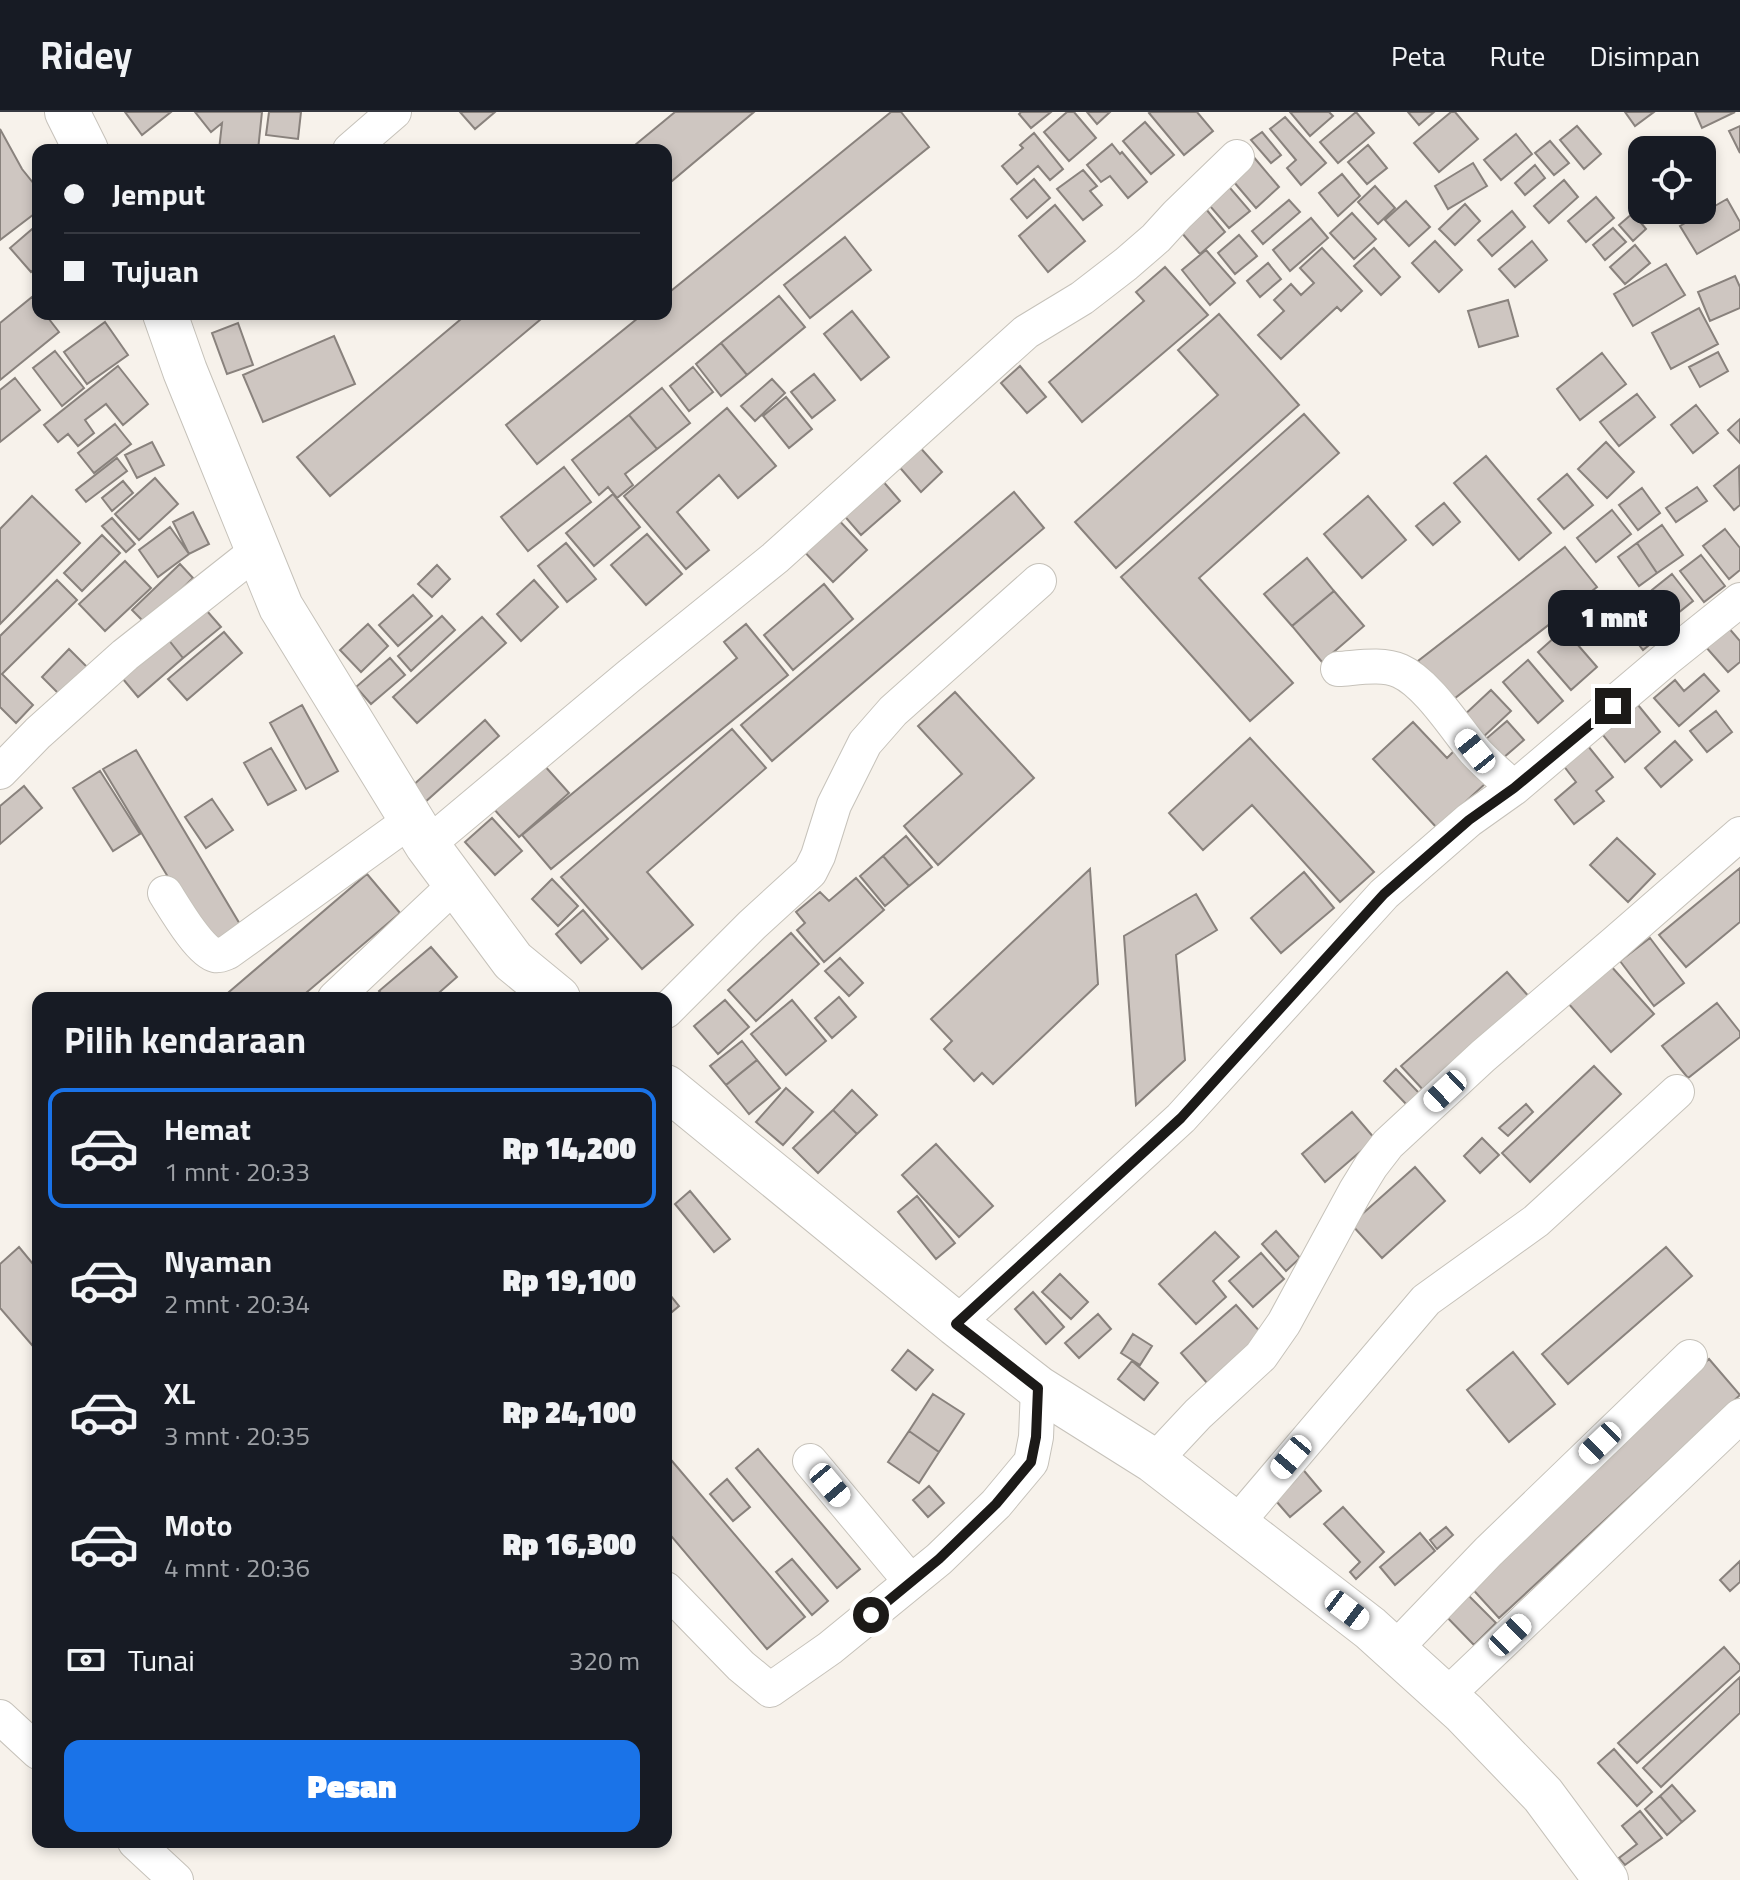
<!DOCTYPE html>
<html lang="id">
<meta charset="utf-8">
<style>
:root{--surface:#171b24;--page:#20242c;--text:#f1f3f6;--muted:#9ea1a6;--line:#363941;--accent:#1a73e8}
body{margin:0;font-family:"Titillium Web",sans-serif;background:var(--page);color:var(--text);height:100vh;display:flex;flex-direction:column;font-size:30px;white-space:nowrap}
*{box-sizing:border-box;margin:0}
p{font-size:26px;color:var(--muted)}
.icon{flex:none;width:44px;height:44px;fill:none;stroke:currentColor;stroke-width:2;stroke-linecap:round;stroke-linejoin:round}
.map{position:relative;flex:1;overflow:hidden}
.sheet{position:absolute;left:32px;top:880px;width:640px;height:856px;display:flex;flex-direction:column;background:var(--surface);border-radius:16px;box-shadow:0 4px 12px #0003}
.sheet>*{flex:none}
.hud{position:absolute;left:32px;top:32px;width:640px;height:176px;border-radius:16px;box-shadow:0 4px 12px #0003;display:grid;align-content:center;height:176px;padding:0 32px;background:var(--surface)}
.controls{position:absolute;left:1628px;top:24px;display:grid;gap:16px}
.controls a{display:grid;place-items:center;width:88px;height:88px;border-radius:16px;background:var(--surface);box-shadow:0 4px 12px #0003;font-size:40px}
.end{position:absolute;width:36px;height:36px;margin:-18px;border:10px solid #1c1a18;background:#fff;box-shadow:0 0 0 4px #fff}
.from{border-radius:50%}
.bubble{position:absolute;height:56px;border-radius:16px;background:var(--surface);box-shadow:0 4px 12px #0003;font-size:26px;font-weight:800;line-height:56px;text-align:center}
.car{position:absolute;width:24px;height:48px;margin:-24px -12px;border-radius:10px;box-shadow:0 0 6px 2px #0007;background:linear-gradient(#fff 24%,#345 0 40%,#fff 0 76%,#345 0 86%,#fff 0)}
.hud b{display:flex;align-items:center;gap:28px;height:76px;font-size:30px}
.hud b+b{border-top:2px solid var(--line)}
.hud i{width:20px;height:20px;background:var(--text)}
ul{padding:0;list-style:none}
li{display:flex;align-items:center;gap:24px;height:120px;margin:0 16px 12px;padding:0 16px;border:4px solid transparent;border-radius:16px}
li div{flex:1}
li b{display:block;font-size:30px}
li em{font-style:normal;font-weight:800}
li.on{border-color:var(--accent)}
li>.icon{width:72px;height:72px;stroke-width:1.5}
h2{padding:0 32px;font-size:36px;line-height:96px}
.pay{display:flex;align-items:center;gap:20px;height:88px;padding:0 32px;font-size:30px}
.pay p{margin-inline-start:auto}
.primary-button{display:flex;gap:16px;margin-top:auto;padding:16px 32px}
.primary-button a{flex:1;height:92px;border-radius:16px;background:var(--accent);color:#fff;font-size:32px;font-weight:800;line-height:92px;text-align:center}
header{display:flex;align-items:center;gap:48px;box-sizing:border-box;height:112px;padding:0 40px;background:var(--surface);border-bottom:2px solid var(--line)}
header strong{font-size:38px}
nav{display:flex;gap:44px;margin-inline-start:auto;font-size:28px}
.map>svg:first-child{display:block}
.building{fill:#cec6c1;stroke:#89827d;stroke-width:2}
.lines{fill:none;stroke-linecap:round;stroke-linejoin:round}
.street-casing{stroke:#c6c2ba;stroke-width:36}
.highway-casing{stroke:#c6c2ba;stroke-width:46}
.street{stroke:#fff;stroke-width:34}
.highway{stroke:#fff;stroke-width:44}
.route{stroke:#1c1a18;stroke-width:10}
</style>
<header>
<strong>Ridey</strong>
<nav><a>Peta</a><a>Rute</a><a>Disimpan</a></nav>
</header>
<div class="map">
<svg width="1740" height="1768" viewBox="0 0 1740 1768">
<rect width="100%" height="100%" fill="#f7f2eb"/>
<path class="building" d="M125 0H171L142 23Z
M195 0H262L258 38H219L222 11 211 20Z
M269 0H301L298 27 266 23Z
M460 0H495L475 17Z
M675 0H754L666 74V38H629Z
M891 0H901L929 35 537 352 506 313 643 202H666V183Z
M1021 0H1051L1031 16 1019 2Z
M1067 0H1074L1096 26 1069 49 1044 20Z
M1087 0H1110L1097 12Z
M1151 0H1197L1213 19 1184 43 1149 1Z
M1290 0H1329L1333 4 1310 24Z
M1356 0 1374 21 1338 51 1320 30Z
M1408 0H1434L1419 13Z
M1451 0H1455L1478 27 1439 60 1414 31Z
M1625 0H1654L1635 14Z
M1695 0H1735L1702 16Z
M1285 5 1326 51 1301 73 1287 56 1296 48 1270 17Z
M1145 10 1174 43 1151 62 1123 29Z
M1577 14 1601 42 1584 57 1560 28Z
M1740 14V41L1729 19Z
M0 17 22 57 38 77V99L0 128Z
M1262 20 1281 43 1271 51 1251 28Z
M1034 21 1063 57 1050 68 1038 54 1017 72 1002 54 1023 36 1020 33Z
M1516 22 1532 42 1501 68 1484 48Z
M1550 29 1569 51 1554 63 1535 41Z
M1112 32 1120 42 1122 40 1147 70 1128 86 1110 64 1101 70 1087 53Z
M1368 33 1387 56 1367 72 1348 50Z
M1252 43 1279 75 1256 96 1228 63Z
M1473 51 1487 74 1448 97 1435 74Z
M1535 53 1545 66 1525 83 1515 71Z
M1083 58 1097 74 1090 79 1102 93 1083 108 1057 77Z
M1342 62 1360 84 1338 104 1319 81Z
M1034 67 1050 86 1027 106 1011 87Z
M1564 68 1578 85 1549 111 1534 94Z
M1224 69 1250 99 1229 116 1203 86Z
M1375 74 1395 96 1378 112 1358 90Z
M1596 85 1614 106 1586 130 1568 109Z
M1727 87 1740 110V117L1697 142 1680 114Z
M1289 88 1300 100 1263 132 1252 119Z
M1406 89 1430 115 1409 134 1385 108Z
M1201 91 1225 120 1200 142 1175 113Z
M1465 92 1480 109 1455 133 1439 117Z
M1055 93 1085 129 1048 160 1019 124Z
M1512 99 1525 115 1492 144 1478 128Z
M1352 101 1376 127 1354 147 1330 121Z
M1633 101 1646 117 1633 129 1619 113Z
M1311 106 1328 126 1290 159 1273 138Z
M38 112V154L31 160 10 136Z
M1613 116 1626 130 1605 148 1593 133Z
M1239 123 1257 144 1235 162 1218 141Z
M845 125 871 158 810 206 784 173Z
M1435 129 1462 158 1439 180 1412 151Z
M1532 129 1547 148 1515 175 1499 157Z
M1635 133 1650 151 1625 172 1610 155Z
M1322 136 1362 179 1341 199 1337 195 1281 247 1258 223 1284 199 1274 188 1291 172 1301 183 1314 171 1300 156Z
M1374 136 1400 165 1381 183 1354 154Z
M1206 138 1235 171 1210 193 1182 158Z
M1268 151 1281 167 1260 185 1247 169Z
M1666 152 1685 183 1633 214 1614 182Z
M1165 155 1208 203 1082 310 1049 270 1144 189 1136 180Z
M1735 164 1740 175V196L1710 209 1698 180Z
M779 184 805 215 747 263 721 231Z
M32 185 38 193V202H45L59 220 0 268V211Z
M1508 188 1518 224 1479 235 1468 199Z
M1699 196 1718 232 1671 257 1652 221Z
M852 199 889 245 861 268 824 222Z
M467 202H547L330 384 297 345Z
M1219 202 1299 293 1116 456 1075 410 1218 283 1178 238Z
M105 210 128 243 87 272 64 240Z
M238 211 253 253 227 262 212 221Z
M334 224 355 272 263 310 243 263Z
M721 231 747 263 721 284 696 252Z
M55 239 84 276 62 294 33 256Z
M1718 240 1728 259 1700 275 1689 255Z
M1602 241 1626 272 1580 308 1557 277Z
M118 254 148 292 123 313 106 292 85 308 94 321 78 334 68 322 58 330 44 313Z
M1020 254 1046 285 1027 301 1001 271Z
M693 255 713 280 689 299 670 274Z
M814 262 835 288 812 306 791 280Z
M15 266 40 298 0 330V278Z
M772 267 785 281 755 309 741 294Z
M662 276 690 311 657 337 629 303Z
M1637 282 1655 305 1619 334 1600 310Z
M786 285 812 317 789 336 763 304Z
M1696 293 1718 321 1693 341 1671 313Z
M727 296 776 354 738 386 719 363 677 400 709 438 686 457 624 384Z
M1304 302 1339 341 1199 466 1293 571 1250 609 1121 465Z
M629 303 657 337 625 362 633 373 617 386 608 375 599 383 572 348Z
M1740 307V331L1728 318Z
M115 312 131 332 94 361 78 341Z
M152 330 164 353 137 366 125 343Z
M1606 330 1634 360 1607 386 1578 357Z
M917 332 942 360 921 380 896 351Z
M1486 344 1551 421 1519 448 1454 371Z
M117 346 127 359 86 390 76 378Z
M1739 354 1740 393 1734 398 1714 374Z
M564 355 591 390 528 439 501 405Z
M875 360 900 389 861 423 835 393Z
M1567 362 1593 393 1564 417 1538 387Z
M155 366 178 392 139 428 115 402Z
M123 369 133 381 112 399 102 386Z
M1697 375 1707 389 1676 410 1666 396Z
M1642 376 1660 401 1638 418 1619 393Z
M1014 380 1044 416 772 649 741 613Z
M613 382 640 415 594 454 566 421Z
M32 384 80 431 0 512V417Z
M1368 384 1406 428 1362 466 1324 422Z
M1444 391 1460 410 1433 433 1416 414Z
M1612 398 1631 422 1596 450 1577 426Z
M193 400 209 432 189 442 173 410Z
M833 402 867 438 833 470 799 434Z
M112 406 135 432 126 440 102 414Z
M1662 413 1683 443 1657 461 1637 431Z
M170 415 189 442 158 465 139 438Z
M1725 417 1740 436V458L1729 467 1703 434Z
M647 422 682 462 646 493 611 453Z
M102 423 120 441 82 479 64 461Z
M566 431 596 467 567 490 538 454Z
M1637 431 1657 461 1639 474 1618 445Z
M1565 435 1597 475 1450 590 1418 549Z
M1701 443 1725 474 1704 490 1680 459Z
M1307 446 1334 479 1292 514 1264 482Z
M125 449 151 476 105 519 79 492Z
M180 452 193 466 146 512 132 498Z
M437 453 450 467 432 485 418 472Z
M1672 462 1693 489 1673 505 1652 478Z
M57 468 77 488 2 562 33 593 16 611 0 595V524Z
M534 468 558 495 521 529 497 502Z
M824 472 853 507 793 558 764 523Z
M1334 479 1364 514 1322 550 1292 514Z
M413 483 432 504 398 534 379 513Z
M1641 490 1665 520 1643 538 1619 507Z
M200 491 221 515 183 546 164 522Z
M442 504 455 518 411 559 398 544Z
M482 505 506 531 417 611 393 585Z
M368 512 388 534 361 560 340 538Z
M746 512 788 563 551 757 522 723 737 546 724 530Z
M1727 514 1740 529V550L1728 560 1705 534Z
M1564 517 1597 555 1571 578 1538 540Z
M224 520 242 541 187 588 168 567Z
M164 522 183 546 138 585 118 561Z
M69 537 89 557 62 585 42 565Z
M390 546 405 563 371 592 356 575Z
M1528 548 1563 589 1538 611 1503 570Z
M1704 562 1719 579 1679 614 1654 586 1675 568 1684 579Z
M1491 578 1511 599 1481 627 1461 606Z
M955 580 1034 666 938 753 904 714 962 662 918 614Z
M302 593 338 659 306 677 270 611Z
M1638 593 1660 620 1625 650 1602 622Z
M1716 599 1732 620 1707 640 1690 619Z
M485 608 499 624 424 691 410 676Z
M1507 609 1524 628 1503 646 1486 627Z
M1413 610 1447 646 1455 638 1486 671 1437 716 1373 647Z
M732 617 766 656 647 760 693 813 642 857 561 765Z
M1250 626 1374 760 1340 790 1252 693 1203 738 1169 701Z
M1675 629 1692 648 1661 675 1645 656Z
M1588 634 1613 665 1596 679 1604 689 1574 712 1555 688 1576 670 1563 653Z
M271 636 296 678 268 693 244 651Z
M136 638 241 814 209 833 103 657Z
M543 652 569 681 519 725 493 696Z
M100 659 140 722 113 739 73 676Z
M24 674 42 696 0 732V694Z
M212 687 233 718 206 736 185 705Z
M492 706 522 739 495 763 465 730Z
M906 724 932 755 909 774 883 744Z
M1617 726 1655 762 1628 790 1590 753Z
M883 744 909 774 885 794 860 764Z
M1740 756V810L1686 855 1659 823Z
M1090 757 1098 872 993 972 982 961 974 969 944 937 952 929 931 907Z
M1304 760 1334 796 1281 841 1251 806Z
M367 762 400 801 300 886H222Z
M856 766 884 798 824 850 797 818 805 811 796 800 820 780 829 789Z
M552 767 578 794 558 814 532 787Z
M1196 782 1217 818 1176 843 1185 948 1136 993 1124 824Z
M583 798 608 827 581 851 556 822Z
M791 821 819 852 756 909 728 878Z
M1650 826 1684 871 1654 894 1620 849Z
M431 835 457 865 433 886H385L379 879Z
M840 846 863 871 849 884 825 859Z
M1610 853 1654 902 1611 940 1568 891Z
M1507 860 1531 887 1426 981 1401 954Z
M839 885 856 905 832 926 815 906Z
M725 888 749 915 718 942 694 914Z
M792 888 826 929 786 963 751 922Z
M1717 891 1740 920V925L1688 966 1662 934Z
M742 929 757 948 726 973 710 954Z
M757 948 780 976 749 1002 726 973Z
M1594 954 1621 982 1530 1070 1502 1041Z
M1396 957 1419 981 1407 993 1384 969Z
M786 976 813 1000 783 1033 756 1010Z
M852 978 877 1003 857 1022 833 998Z
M1526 992 1533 1000 1508 1024 1499 1016Z
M833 998 857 1022 818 1061 793 1036Z
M1352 1000 1375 1027 1325 1070 1302 1042Z
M1482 1026 1499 1043 1480 1061 1464 1044Z
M936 1032 993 1094 959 1125 902 1063Z
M1415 1055 1445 1089 1382 1146 1351 1112Z
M690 1079 730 1127 714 1140 675 1092Z
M917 1084 955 1131 936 1147 898 1100Z
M1276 1119 1300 1146 1286 1159 1262 1132Z
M1215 1120 1239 1145 1213 1169 1226 1185 1196 1212 1159 1172Z
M19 1135 38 1158V1240L0 1196V1152Z
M1666 1135 1692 1164 1568 1272 1542 1242Z
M1261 1141 1284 1167 1253 1195 1229 1169Z
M1060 1162 1088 1190 1071 1207 1042 1180Z
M666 1178 679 1194 666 1205Z
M1033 1180 1064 1215 1046 1232 1015 1197Z
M1236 1193 1262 1222 1207 1271 1181 1241Z
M1098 1202 1111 1217 1079 1246 1065 1231Z
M1133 1222 1152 1234 1140 1253 1121 1241Z
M908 1238 933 1258 916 1278 892 1258Z
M1513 1240 1555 1292 1509 1330 1467 1278Z
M1709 1247 1740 1283 1499 1506 1467 1471Z
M1132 1249 1158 1271 1144 1288 1118 1267Z
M933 1282 964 1302 939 1340 909 1319Z
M909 1319 939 1340 919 1371 888 1350Z
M758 1337 860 1457 837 1476 736 1356Z
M666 1342 805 1505 767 1537 666 1418Z
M1300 1354 1321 1379 1290 1405 1269 1381Z
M727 1367 750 1395 733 1409 710 1382Z
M929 1374 944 1391 928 1405 913 1388Z
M1343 1395 1384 1440 1356 1467 1350 1460 1360 1450 1324 1412Z
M1446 1415 1453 1423 1437 1437 1430 1428Z
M1420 1421 1435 1439 1395 1473 1380 1455Z
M792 1447 828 1489 812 1503 776 1460Z
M1740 1449V1470L1730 1479 1720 1468Z
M1463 1478 1496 1511 1474 1533 1441 1499Z
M1724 1535 1740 1553V1558L1637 1651 1618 1631Z
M1740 1565V1601L1661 1675 1643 1656Z
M1614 1637 1652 1680 1637 1694 1598 1651Z
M1672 1673 1695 1699 1682 1710 1660 1684Z
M1660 1684 1682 1710 1667 1723 1645 1697Z
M1640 1699 1662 1726 1625 1753 1619 1746 1637 1732 1622 1714Z"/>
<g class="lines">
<defs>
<path id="street" d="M350 38 394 0
M0 660 38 621 125 543 258 438
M1514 676 1665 548 1740 488
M427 733 629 564 775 446 1026 220 1082 186 1126 152 1156 126 1177 103 1237 45
M165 781C174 795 200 840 215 843 220 844 223 842 228 840L411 708
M335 886 456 772
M666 899 752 813 810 760 818 744 834 693 865 631 893 599 1039 469
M956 1212 1181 1006 1384 782 1469 708 1514 676C1500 663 1485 651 1473 637 1454 614 1427 571 1400 559 1382 551 1357 556 1338 557
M810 1349 911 1470
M1154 1349 1198 1302 1261 1244 1284 1211 1355 1080 1371 1054 1388 1032 1483 944 1615 831 1740 722
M1235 1413 1426 1188 1536 1109 1677 980
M666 1477 741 1554 770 1578 830 1536 939 1447 996 1392 1031 1350 1036 1325 1038 1276
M1395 1537 1488 1440 1690 1245
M1446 1584 1740 1304
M0 1605 38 1640
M135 1730 176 1768"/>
<path id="highway" d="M67 0 86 38
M165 202 185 259 281 495 427 733 513 849 558 886
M666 975 956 1212 1038 1276 1154 1349 1370 1516 1464 1601 1543 1683 1606 1768"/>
</defs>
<use href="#street" class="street-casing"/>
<use href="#highway" class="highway-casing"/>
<use href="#street" class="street"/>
<use href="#highway" class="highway"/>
</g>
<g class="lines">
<path class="route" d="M871 1503 939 1447 996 1392 1031 1350 1036 1325 1038 1276 956 1212 1181 1006 1384 782 1469 708 1514 676 1613 594"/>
</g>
</svg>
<div class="controls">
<a><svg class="icon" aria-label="locate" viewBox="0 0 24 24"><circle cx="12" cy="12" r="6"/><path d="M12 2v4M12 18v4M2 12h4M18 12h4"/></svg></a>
</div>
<i class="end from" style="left:871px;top:1503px"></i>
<i class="end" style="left:1613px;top:594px"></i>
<div class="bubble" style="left:1548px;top:478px;width:132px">1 mnt</div>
<i class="car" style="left:1475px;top:639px;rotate:321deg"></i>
<i class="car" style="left:1445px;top:979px;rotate:227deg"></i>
<i class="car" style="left:1600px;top:1331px;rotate:226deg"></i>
<i class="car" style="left:1291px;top:1345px;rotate:220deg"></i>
<i class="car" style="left:830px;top:1373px;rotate:140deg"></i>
<i class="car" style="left:1347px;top:1498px;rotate:127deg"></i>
<i class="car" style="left:1510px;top:1523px;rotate:46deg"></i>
<div class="hud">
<b><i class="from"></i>Jemput</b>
<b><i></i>Tujuan</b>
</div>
<section class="sheet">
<h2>Pilih kendaraan</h2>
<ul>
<li class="on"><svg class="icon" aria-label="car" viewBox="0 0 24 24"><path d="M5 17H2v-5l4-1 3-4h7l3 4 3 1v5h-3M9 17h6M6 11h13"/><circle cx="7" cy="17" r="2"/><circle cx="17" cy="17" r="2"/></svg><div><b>Hemat</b><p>1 mnt · 20:33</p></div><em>Rp 14,200</em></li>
<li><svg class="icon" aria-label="car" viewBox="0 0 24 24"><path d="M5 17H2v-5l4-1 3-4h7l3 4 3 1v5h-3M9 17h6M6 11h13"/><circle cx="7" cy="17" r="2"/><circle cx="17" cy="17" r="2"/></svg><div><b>Nyaman</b><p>2 mnt · 20:34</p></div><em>Rp 19,100</em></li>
<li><svg class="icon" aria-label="car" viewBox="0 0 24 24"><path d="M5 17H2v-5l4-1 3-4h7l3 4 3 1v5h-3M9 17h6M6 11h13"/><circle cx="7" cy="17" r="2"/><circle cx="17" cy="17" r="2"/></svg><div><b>XL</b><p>3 mnt · 20:35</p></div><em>Rp 24,100</em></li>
<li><svg class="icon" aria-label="car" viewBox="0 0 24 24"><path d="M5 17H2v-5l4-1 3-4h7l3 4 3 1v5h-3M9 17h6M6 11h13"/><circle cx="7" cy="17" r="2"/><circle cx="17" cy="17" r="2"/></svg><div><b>Moto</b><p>4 mnt · 20:36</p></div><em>Rp 16,300</em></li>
</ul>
<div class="pay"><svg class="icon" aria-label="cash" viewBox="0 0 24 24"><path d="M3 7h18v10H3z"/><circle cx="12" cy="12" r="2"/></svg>Tunai<p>320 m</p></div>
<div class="primary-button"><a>Pesan</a></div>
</section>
</div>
